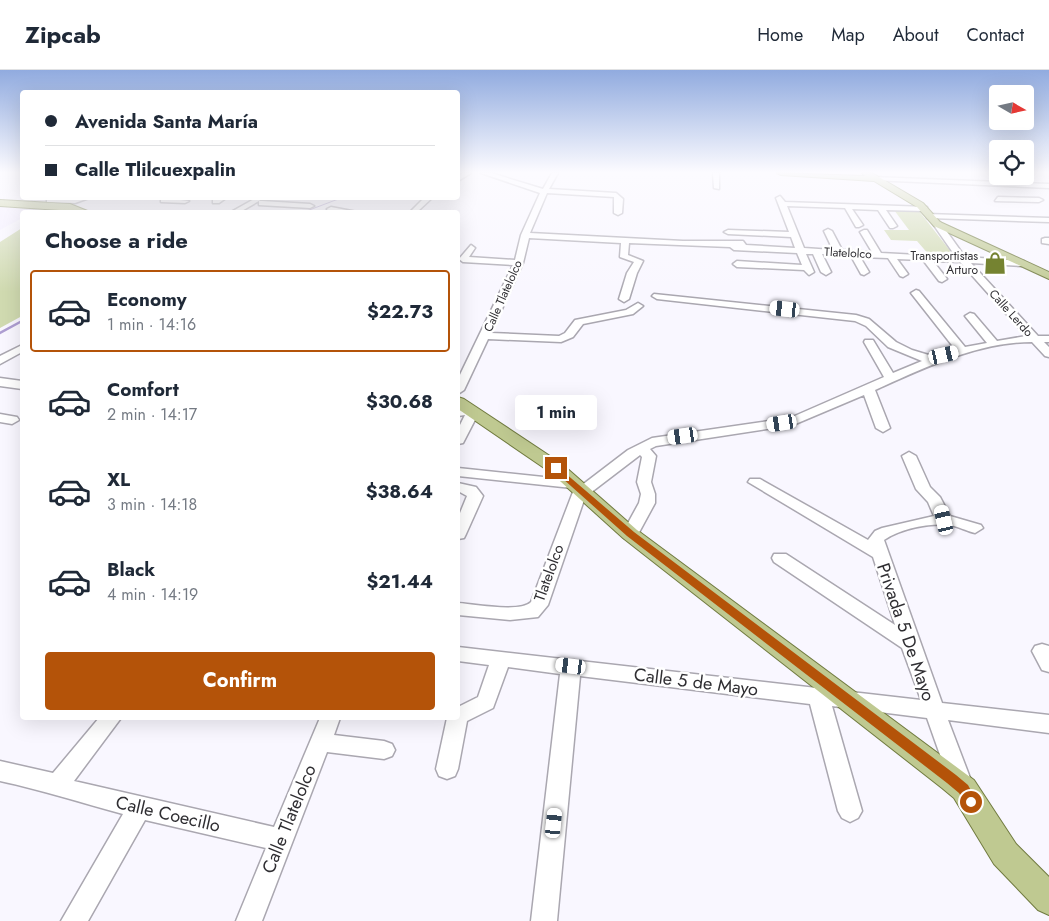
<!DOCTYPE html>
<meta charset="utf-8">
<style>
:root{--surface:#fff;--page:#f2f2f3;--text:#1f2937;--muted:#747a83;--line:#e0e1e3;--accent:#b45309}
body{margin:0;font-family:Jost,sans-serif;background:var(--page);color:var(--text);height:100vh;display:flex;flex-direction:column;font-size:19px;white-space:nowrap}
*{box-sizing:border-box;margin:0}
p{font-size:16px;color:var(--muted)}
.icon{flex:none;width:28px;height:28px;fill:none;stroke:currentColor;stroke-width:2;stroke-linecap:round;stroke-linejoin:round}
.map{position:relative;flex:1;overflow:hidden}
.panel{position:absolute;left:20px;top:140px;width:440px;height:510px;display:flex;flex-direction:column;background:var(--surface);border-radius:5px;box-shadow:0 5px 20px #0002}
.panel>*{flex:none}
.hud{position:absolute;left:20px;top:20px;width:440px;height:110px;border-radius:5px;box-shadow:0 5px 20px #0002;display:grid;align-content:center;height:110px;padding:0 25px;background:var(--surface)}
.needle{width:32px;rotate:99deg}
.fabs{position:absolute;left:989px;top:15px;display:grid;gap:10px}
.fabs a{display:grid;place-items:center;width:45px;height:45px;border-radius:5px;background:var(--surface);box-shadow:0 5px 20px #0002;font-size:25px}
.end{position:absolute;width:22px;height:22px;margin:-11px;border:6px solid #b45309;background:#fff;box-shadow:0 0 0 2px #fff}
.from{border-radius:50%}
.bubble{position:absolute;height:35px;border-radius:5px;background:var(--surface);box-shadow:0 5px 20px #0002;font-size:16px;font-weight:700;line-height:35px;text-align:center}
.car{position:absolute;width:15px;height:30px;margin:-15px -8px;border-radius:6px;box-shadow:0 0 4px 1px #0007;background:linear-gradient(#fff 24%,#345 0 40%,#fff 0 76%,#345 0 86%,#fff 0)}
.hud b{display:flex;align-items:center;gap:18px;height:48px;font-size:19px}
.hud b+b{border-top:1px solid var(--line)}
.hud i{width:12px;height:12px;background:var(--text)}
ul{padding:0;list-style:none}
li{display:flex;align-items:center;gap:15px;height:82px;margin:0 10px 8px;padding:0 15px;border:2px solid transparent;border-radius:5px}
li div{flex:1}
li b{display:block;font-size:19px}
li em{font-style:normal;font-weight:700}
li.current{border-color:var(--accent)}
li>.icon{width:45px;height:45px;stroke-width:1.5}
h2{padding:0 25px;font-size:22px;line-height:60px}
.action{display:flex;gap:10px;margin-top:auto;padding:10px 25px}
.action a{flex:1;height:58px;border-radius:5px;background:var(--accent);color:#fff;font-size:20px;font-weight:700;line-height:58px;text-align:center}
header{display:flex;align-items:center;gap:30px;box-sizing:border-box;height:70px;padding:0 25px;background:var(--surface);border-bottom:1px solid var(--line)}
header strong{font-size:24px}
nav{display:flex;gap:28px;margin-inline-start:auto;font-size:18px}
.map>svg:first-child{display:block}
.built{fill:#f3eeff}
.green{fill:#d0dab0}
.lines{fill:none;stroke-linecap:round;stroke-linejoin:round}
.stream-far1{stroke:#ae9ed2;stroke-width:1}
.stream{stroke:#ae9ed2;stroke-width:2.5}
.minor-casing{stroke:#aaa7b0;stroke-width:3}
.major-casing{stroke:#717b40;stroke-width:2}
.minor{fill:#fff;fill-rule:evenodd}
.major{fill:#bfc991;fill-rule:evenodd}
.route{fill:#b45309}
.labels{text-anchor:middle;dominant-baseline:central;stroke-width:5;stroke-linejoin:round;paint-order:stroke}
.far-street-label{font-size:12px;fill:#2f2e32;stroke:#fff}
.far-poi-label{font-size:12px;fill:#2f2e32;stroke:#fff;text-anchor:end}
.street-label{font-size:15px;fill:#2f2e32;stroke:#fff}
.near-street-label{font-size:18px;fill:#2f2e32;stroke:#fff}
</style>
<header>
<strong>Zipcab</strong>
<nav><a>Home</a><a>Map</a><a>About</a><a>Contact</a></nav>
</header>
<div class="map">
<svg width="1049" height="851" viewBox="0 0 1049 851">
<rect width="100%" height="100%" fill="#f9f7ff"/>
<path class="built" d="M0 135 47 137 35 142H22V148L0 160Z"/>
<path class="green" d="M894 140 919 141 955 187 930 186 917 171 891 170 884 160H909Z
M22 158V246L0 258V172Z"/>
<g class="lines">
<path class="stream-far1" d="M304 142 341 128"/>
<path class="stream" d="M0 263 22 251"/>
<defs>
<path id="minor" d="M463 103H471L458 111V106Z
M481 103H491L543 119 552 103H558L549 119 616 123 623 129 622 143 618 145 614 143V127L547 123 530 163 683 171H743L746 175 795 178 791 167 728 164 724 162 728 160 789 162 776 128 780 126 785 132 927 137V141H924L886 140 897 156 893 158H890L878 140 852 139 863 155 859 157H856L845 138 787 136 804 178 833 180 824 161 828 159 832 161 842 180 872 182 860 162 864 160H867L881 183 956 187 933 154 937 152H940L965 187 1024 191V195L1021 196 971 193 1038 266H1049V272H1044L1049 277V287L1045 286 1032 272C978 272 924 298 875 320L890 358 883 362 876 358 864 325 793 355 656 376 650 379 656 386 651 412 655 424V433L636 468H624L622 464 639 433 641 424 637 412 642 387 640 385 585 427 548 535 538 547 510 550 458 545V533C474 534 520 543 531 532L573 422 628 380 652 368 790 348 884 307 864 272 865 270H873L893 303 922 291 888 277 866 256 855 251 657 229 652 226 654 224 856 245 869 249 896 272 912 280 932 286 955 279 911 223 916 220 919 221 965 277 987 273 965 246 970 243 974 244 997 271 1026 266 960 192 933 191 947 209 942 212 939 211 923 190 897 189 908 204 903 207 900 206 888 188 860 187 869 202 864 205 861 204 851 186 822 184 831 202 826 205 821 202 813 184H806L814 202 809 205 804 200 737 197 733 194 737 191 802 195 797 183 734 180 730 177 629 173 628 185 643 191 637 203 629 229 624 232 619 229 627 203 634 192 620 187 621 173 529 168 523 193 491 263 559 266 565 263 575 250 626 240 638 233 643 236 633 244 583 254 573 267 561 272 488 269 464 320 458 324V309L513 195 463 192 459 189 471 175 475 178 469 187 515 190 521 165 540 123Z
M713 103H719V119L714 118Z
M874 107 1049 114V118L872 110Z
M998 127 1039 128 1043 130 1039 132 995 131Z
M50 128H89L75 133 47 132V128Z
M164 128 189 131 185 133 161 132V128Z
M217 128H226L219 133H213V129Z
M256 128H264L240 142H231Z
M424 128H432L417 142H410Z
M262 131 310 134 314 136 310 138 259 135V131Z
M331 137 357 142 328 141 327 139Z
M927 144 1049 148V152L930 148H927Z
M1045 168H1049V174L1042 173V169Z
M22 275V282L0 294V286Z
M0 308 22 311V319L0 316Z
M468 337 478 344 463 373 458 374V359L465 345 458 346V338Z
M0 344 17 347 19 350 12 354 0 352Z
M909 382 916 386 930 417 940 427 950 446 981 455 983 458 975 463C966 461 958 456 949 455 929 453 900 459 884 470L942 633 1049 645V663L948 650 972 713 969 720 961 723 953 720 950 713 927 648 832 636 862 741 858 748 850 752 842 748 838 741 810 634 580 606 557 851H531L560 604 508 597 493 638 467 651 458 699 455 706 447 709 439 706 436 699 447 648H458V637L478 627 489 595 458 591V577L921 630 902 578 774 492 772 488 774 484H786L895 555 873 487 748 412 750 409H760L868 470 875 461 882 458 934 446 928 432 916 419 902 386Z
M458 398 572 410 579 414 572 418 458 406Z
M458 413 476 417 483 426 466 464 464 468 458 469V448L467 426 458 421Z
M1042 574 1049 576V602L1042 600 1032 581 1035 576Z
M99 648H121L74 711 274 757 320 648H340L334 665 384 671 392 674 395 680 392 686 384 689 327 682 262 851H236L266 778 145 750 88 851H61L123 744C82 733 42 720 0 711V691L53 703Z"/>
<path id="major" d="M777 103 865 106 862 103H872L923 133 940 152 1049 202V209L934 156 917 137 874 111 781 105Z
M0 130 70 134 90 142 0 136Z
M458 327 464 329 562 394 637 460 974 710 1016 774 1049 807V845L1038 840 994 794 954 728 942 718 623 468 550 402 458 339Z"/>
</defs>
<use href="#minor" class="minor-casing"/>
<use href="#major" class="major-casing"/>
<use href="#minor" class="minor"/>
<use href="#major" class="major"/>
</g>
<linearGradient id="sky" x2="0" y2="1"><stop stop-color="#91abdf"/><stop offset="0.46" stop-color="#fcfbff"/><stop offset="1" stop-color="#fcfbff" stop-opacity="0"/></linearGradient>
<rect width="1049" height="222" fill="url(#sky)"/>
<path class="route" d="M553 397H558L634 462 956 705 968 715 977 732 975 735H966L959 723 947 713 627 466 553 400Z"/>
<defs>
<symbol id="shop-bare" viewBox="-9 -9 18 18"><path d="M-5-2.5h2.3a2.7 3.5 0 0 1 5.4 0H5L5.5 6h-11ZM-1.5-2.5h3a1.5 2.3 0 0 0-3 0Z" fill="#758331" stroke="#fff" stroke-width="2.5" paint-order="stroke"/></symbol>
</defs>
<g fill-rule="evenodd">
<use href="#shop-bare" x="979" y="177" width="32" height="32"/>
</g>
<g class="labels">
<g class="far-street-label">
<text transform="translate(848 183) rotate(3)">Tlatelolco</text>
<text transform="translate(503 226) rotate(-66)">Calle Tlatelolco</text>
<text transform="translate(1011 243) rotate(48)">Calle Lerdo</text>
</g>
<g class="far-poi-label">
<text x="978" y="186">Transportistas<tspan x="978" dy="14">Arturo</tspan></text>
</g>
<g class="street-label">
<text transform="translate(549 503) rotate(-70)">Tlatelolco</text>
</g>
<g class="near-street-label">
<text transform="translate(906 562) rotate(71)">Privada 5 De Mayo</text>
<text transform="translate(696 612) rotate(7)">Calle 5 de Mayo</text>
<text transform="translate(168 744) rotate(13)">Calle Coecillo</text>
<text transform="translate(289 749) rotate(-68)">Calle Tlatelolco</text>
</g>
</g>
</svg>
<div class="fabs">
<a><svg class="needle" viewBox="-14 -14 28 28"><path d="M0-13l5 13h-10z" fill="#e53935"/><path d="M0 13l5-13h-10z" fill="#747a83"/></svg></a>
<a><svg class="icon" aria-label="locate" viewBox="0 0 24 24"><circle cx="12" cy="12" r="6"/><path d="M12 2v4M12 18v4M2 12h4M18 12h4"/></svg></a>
</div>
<i class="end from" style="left:971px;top:732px"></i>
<i class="end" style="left:556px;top:398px"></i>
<div class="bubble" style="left:515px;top:325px;width:82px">1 min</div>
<i class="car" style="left:785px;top:239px;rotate:276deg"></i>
<i class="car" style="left:944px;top:285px;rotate:77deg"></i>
<i class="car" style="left:782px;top:353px;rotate:261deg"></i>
<i class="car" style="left:683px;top:366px;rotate:262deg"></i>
<i class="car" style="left:944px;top:450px;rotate:347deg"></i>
<i class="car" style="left:571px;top:596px;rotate:277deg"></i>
<i class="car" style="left:554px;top:753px;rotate:6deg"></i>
<div class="hud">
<b><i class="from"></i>Avenida Santa María</b>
<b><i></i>Calle Tlilcuexpalin</b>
</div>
<section class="panel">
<h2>Choose a ride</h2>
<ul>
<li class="current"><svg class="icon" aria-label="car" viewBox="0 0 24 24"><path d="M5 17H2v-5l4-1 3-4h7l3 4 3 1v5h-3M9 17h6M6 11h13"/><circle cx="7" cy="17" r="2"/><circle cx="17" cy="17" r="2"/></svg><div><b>Economy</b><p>1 min · 14:16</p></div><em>$22.73</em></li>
<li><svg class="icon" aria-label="car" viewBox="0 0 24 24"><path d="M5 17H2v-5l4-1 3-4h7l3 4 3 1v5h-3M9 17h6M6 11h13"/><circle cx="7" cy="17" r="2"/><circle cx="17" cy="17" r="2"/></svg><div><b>Comfort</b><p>2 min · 14:17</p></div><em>$30.68</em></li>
<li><svg class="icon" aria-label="car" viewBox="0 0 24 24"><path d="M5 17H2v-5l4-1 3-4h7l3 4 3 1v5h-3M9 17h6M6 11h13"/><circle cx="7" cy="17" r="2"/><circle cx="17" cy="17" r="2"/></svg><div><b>XL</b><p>3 min · 14:18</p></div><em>$38.64</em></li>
<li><svg class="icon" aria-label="car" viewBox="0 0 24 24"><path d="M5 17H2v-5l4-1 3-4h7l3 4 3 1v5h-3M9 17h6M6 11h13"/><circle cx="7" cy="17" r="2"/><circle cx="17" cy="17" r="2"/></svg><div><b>Black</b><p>4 min · 14:19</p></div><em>$21.44</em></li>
</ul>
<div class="action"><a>Confirm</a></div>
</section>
</div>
